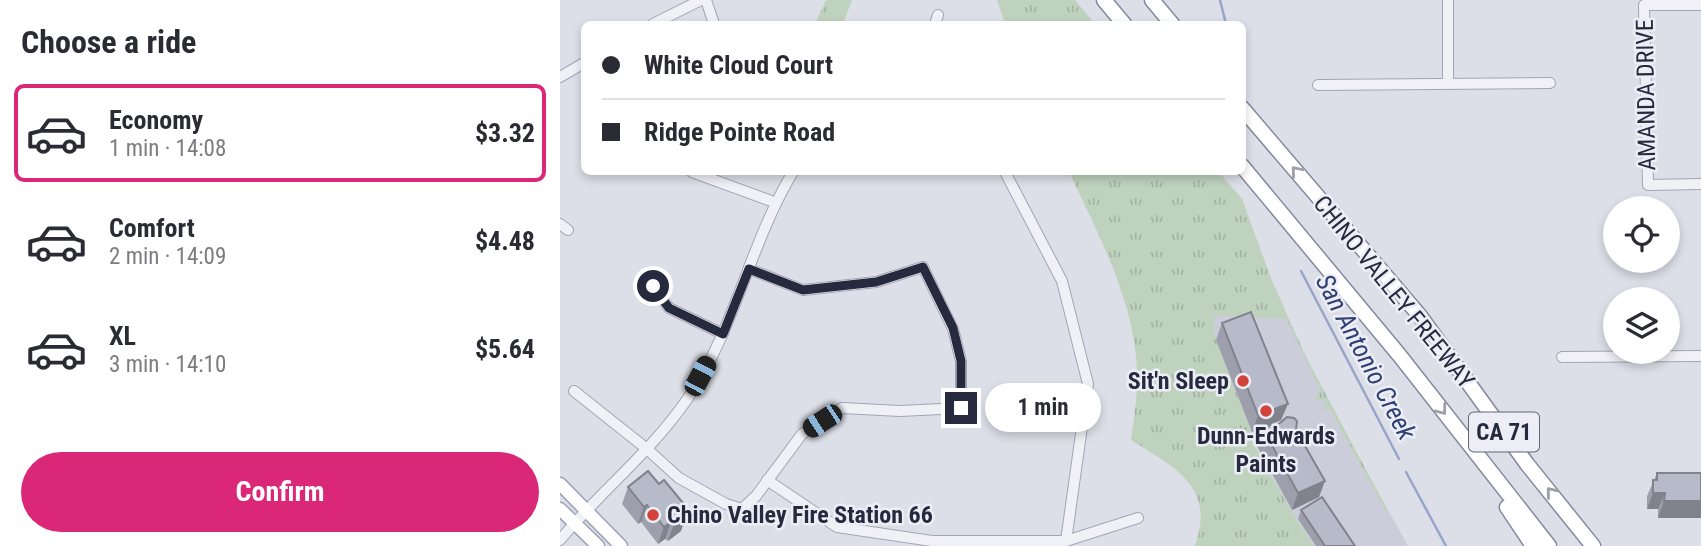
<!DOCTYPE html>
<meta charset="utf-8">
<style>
:root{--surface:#fff;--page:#f7f7f7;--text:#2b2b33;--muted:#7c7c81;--line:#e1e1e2;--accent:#db2777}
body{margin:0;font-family:"Roboto Condensed",sans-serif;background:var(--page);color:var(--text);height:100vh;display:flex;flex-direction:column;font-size:26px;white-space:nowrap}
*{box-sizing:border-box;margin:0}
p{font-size:23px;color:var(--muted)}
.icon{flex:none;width:38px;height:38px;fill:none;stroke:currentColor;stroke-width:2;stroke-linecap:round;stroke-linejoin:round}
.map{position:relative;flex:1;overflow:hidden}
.drawer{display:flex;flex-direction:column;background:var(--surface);width:560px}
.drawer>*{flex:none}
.top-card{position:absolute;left:21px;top:21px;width:665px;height:154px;border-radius:10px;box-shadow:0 4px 10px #0003;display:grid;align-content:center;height:154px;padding:0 21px;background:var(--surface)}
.tools{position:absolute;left:1043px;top:196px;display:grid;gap:14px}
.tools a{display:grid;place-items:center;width:77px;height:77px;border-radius:50%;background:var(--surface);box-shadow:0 4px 10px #0003;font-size:35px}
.end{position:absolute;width:32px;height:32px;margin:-16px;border:9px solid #262a3f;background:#fff;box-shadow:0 0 0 4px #fff}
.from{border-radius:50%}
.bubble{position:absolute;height:49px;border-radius:24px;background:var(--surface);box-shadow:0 4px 10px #0003;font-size:23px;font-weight:700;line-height:49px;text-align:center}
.car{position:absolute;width:21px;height:42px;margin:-21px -10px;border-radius:9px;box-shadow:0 0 5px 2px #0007;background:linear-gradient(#222 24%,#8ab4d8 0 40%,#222 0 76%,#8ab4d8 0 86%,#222 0)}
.top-card b{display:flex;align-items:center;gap:24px;height:66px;font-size:26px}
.top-card b+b{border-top:2px solid var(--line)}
.top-card i{width:18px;height:18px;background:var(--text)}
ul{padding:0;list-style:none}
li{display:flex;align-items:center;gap:21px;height:98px;margin:0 14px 10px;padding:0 7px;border:4px solid transparent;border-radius:10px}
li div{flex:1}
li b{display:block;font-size:26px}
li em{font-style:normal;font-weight:700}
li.selected{border-color:var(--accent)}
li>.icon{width:63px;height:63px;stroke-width:1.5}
h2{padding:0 21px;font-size:32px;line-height:84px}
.button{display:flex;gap:14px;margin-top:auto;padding:14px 21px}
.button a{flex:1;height:80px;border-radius:42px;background:var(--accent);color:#fff;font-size:28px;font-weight:700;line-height:80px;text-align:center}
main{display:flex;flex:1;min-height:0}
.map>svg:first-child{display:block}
.built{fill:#cbceda}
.grass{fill:url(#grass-tufts)}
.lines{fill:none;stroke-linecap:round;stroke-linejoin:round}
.stream{stroke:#96a5c9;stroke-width:2.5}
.minor-casing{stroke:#a2a5b2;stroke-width:12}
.major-casing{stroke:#9ca1b4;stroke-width:15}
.highway-casing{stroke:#84899f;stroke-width:17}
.minor{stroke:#f0f1f6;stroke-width:10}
.major{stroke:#fff;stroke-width:12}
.highway{stroke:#fff;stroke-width:14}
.wall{fill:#9da0ac}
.shaded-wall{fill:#80828c}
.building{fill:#b7bac8;stroke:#80828c;stroke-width:2}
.oneway{stroke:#9d9fa9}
.route{stroke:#262a3f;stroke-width:9}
.poi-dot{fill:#d2433c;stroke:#edeef5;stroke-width:2.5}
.labels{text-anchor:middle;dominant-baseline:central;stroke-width:5;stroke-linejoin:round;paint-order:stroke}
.shield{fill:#edeef5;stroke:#626576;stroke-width:2}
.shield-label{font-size:23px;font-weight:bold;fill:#262a3f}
.street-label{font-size:24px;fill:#262a3f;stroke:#edeef5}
.poi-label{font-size:24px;font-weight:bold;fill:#262a3f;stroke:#edeef5;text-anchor:end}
.water-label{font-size:26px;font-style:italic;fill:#2f4074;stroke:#edeef5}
</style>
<main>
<section class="drawer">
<h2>Choose a ride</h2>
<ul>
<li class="selected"><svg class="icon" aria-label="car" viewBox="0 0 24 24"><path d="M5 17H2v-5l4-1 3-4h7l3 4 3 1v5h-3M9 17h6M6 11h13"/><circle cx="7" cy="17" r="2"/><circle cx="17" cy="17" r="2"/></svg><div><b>Economy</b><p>1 min · 14:08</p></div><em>$3.32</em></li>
<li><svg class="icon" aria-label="car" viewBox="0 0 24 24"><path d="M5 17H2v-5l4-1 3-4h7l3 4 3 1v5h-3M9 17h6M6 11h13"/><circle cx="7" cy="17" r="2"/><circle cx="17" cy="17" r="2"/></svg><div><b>Comfort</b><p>2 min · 14:09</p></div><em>$4.48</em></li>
<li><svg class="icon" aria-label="car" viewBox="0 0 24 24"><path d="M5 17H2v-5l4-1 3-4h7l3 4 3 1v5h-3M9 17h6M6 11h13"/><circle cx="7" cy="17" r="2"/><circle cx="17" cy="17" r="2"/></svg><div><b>XL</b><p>3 min · 14:10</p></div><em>$5.64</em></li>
</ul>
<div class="button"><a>Confirm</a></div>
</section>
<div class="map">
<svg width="1141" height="546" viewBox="0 0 1141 546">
<defs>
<pattern id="grass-tufts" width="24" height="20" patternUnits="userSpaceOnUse" patternTransform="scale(1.75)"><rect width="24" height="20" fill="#bfd2be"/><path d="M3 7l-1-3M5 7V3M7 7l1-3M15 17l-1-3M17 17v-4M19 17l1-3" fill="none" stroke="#a4b4a4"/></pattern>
</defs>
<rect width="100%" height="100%" fill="#dddfe8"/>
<path class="built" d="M644 309 726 314 766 398 848 546H754L732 512 689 434Z"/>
<path class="grass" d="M266 0H292L283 24H255Z
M437 0H515L535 24H441L444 21Z
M509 172H659L682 199 711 278 745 355 828 511 826 512 769 408 763 411 762 408 767 405 764 399 758 401 755 396 761 392 726 319 655 315 653 325 659 327 653 330 656 340 691 430 689 432 690 435 708 426 714 437 705 438 695 443 692 441 732 512 754 546H635C656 486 615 468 571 440 574 417 578 393 577 370 574 299 538 234 509 172Z"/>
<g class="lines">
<path class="stream" d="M660 0 666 24
M741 271 839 459
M846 472 886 546"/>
<defs>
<path id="minor" d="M146 0 154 24
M888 0V84
M1141 5H1084L1088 185 1141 184
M93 24 141 0
M375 24 378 15
M0 77 24 63
M758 85 990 83
M132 172 214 202
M445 172 502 281 528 384 506 541
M0 224 8 230
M93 286 109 308 163 334
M1002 357 1141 356
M14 391 87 449 119 478 166 504 182 509 196 496 242 434 282 408 340 411 401 408V361L393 329 363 267 316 282 243 290 189 269
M207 480 277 527 372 541H506L578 518
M0 540C41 491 92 451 128 398 175 329 190 243 233 172"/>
<path id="major" d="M0 484 61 546
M0 509 38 546"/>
<path id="highway" d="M544 0 564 24
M592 0 612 24
M682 108 860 316 967 464 1033 546
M682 166 840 356 989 546
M947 507 973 546"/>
</defs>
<use href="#minor" class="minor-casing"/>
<use href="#major" class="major-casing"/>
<use href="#highway" class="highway-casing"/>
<use href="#minor" class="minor"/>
<use href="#major" class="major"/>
<use href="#highway" class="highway"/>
</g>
<path class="wall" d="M662 323 721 420 692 432 656 340Z
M714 428 736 430 759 497 732 510 697 446 703 429Z
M1097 473H1141L1098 518V509H1087V496Z
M99 484 128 509 121 531 108 541 105 539 98 544 81 522 78 524 62 504 68 487Z
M741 510 795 546H756L738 519Z"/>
<path class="shaded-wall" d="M728 404 721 420 692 432 698 415Z
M765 481 759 497 732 510 738 493Z
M1093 493H1105L1098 509H1087Z
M1104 501H1141V518H1098Z
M87 505 81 522 78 524 84 507Z
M128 509 121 531 108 541 114 524Z
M111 522 105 539 98 544 104 527Z"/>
<path class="building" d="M691 312 728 404 698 415 662 323Z
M727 417 734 418 737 421 736 430 765 481 738 493 703 429 712 424 714 428Z
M88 471 99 484 104 480 128 509 124 511 127 514 114 524 111 522 104 527 87 505 84 507 68 487Z
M1097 473H1141V501H1104L1105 493H1093V480H1097Z
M762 497 795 546H765L741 510Z"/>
<defs><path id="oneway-chevron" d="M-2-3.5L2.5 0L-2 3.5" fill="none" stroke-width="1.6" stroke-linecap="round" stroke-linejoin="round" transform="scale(1.75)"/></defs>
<g class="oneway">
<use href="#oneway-chevron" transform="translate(736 171) rotate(-130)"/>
<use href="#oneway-chevron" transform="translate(882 410) rotate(53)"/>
<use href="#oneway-chevron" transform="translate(991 492) rotate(-129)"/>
</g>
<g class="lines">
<path class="route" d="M93 286 109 308 163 334 189 269 243 290 316 282 363 267 393 328 401 361V408"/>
</g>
<g class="poi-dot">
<circle cx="683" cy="381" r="7"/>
<circle cx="706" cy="411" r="7"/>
<circle cx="93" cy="515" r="7"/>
</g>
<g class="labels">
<rect class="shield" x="909" y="412.5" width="70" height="39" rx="5"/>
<g class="shield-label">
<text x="944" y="432">CA 71</text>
</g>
<g class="street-label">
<text transform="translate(1086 95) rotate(-91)">AMANDA DRIVE</text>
<text transform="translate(834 292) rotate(51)">CHINO VALLEY FREEWAY</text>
</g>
<g class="poi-label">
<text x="669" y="381">Sit'n Sleep</text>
<text x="706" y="436" text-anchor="middle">Dunn-Edwards<tspan x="706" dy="28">Paints</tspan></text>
<text x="107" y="515" text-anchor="start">Chino Valley Fire Station 66</text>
</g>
<g class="water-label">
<text transform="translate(806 357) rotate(62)">San Antonio Creek</text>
</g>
</g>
</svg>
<div class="tools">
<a><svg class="icon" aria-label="locate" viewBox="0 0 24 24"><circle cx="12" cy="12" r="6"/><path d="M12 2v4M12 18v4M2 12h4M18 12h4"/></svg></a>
<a><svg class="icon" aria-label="layers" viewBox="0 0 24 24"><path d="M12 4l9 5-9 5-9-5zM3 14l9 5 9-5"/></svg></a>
</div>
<i class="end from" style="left:93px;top:286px"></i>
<i class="end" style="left:401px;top:408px"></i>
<div class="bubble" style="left:425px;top:383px;width:116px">1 min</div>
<i class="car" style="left:140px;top:376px;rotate:28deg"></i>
<i class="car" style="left:262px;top:421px;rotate:237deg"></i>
<div class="top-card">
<b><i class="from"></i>White Cloud Court</b>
<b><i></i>Ridge Pointe Road</b>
</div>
</div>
</main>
